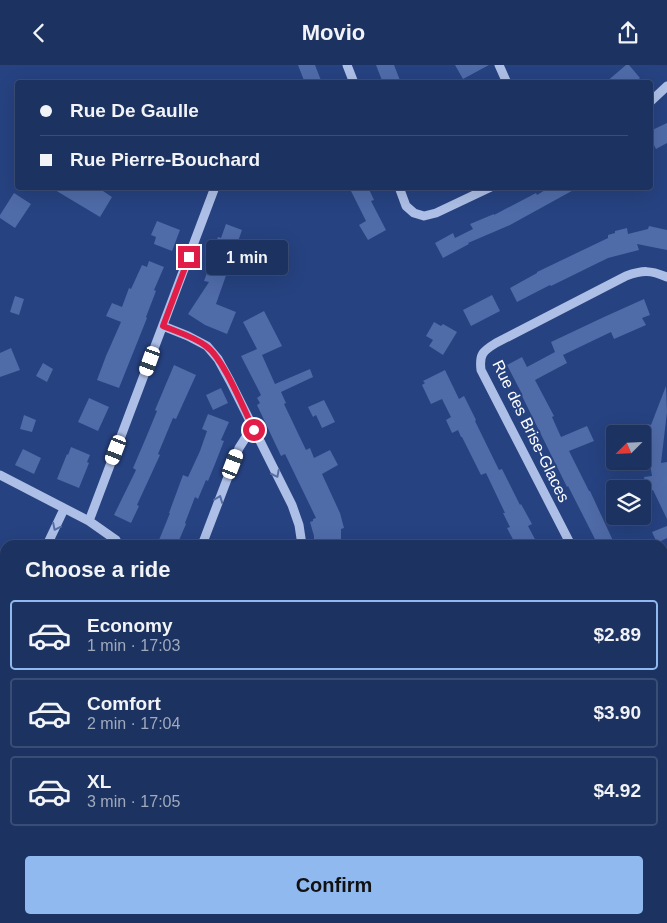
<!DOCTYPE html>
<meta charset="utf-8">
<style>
:root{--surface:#1c3260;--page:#293e69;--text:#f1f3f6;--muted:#a0aabd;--line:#3a4d75;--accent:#90b9f0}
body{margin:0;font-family:Helvetica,sans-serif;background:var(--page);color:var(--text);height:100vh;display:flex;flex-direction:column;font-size:19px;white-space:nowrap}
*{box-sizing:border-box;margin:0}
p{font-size:16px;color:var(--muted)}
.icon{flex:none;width:28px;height:28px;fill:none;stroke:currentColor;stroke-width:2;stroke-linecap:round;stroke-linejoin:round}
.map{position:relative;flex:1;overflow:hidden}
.panel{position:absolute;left:0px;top:475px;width:668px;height:384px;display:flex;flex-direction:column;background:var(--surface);border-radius:15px 15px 0 0;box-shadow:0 5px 20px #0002,0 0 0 1px var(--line)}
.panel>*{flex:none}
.guide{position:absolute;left:15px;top:15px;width:638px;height:110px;border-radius:5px;box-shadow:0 5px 20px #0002,0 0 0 1px var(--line);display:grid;align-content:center;height:110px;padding:0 25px;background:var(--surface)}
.needle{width:32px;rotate:246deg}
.controls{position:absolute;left:606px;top:360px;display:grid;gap:10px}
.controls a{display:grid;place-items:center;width:45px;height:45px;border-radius:5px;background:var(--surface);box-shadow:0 5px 20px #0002,0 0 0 1px var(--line);font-size:25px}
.end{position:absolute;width:22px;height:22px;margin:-11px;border:6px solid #e11d48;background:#fff;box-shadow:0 0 0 2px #fff}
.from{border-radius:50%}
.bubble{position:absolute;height:35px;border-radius:5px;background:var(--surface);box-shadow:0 5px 20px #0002,0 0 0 1px var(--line);font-size:16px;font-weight:800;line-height:35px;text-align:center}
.car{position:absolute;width:15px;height:30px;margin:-15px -8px;border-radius:6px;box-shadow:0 0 4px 1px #0007;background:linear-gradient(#fff 24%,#345 0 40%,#fff 0 76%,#345 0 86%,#fff 0)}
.guide b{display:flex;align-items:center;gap:18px;height:48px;font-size:19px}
.guide b+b{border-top:1px solid var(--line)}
.guide i{width:12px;height:12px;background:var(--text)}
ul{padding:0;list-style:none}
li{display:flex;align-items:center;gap:15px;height:70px;margin:0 10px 8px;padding:0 15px;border:2px solid var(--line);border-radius:5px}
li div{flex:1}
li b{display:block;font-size:19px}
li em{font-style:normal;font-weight:800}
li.selected{border-color:var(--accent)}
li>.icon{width:45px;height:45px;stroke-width:1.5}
h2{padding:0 25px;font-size:22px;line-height:60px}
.cta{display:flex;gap:10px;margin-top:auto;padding:10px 25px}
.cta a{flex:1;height:58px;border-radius:5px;background:var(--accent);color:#111;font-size:20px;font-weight:800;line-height:58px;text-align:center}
header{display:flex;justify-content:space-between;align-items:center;height:65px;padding:0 25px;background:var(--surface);font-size:22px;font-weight:800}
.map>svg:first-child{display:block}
.building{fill:#4f6ba8}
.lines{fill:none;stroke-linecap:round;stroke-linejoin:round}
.minor{stroke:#adbfe6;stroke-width:9}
.oneway{stroke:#556ea4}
.route{stroke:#e11d48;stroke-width:6}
.labels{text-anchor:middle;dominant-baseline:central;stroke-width:4;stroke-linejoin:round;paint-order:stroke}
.street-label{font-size:16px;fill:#fff;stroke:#264280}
</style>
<header><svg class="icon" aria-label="back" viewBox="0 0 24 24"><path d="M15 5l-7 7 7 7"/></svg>Movio<svg class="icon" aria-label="share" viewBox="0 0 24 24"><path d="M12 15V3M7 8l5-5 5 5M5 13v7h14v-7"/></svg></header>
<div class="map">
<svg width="667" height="858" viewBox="0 0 667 858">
<rect width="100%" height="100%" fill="#264280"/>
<path class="building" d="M298 0H315L322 18H305Z
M376 0H394L401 18H383Z
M455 0H489L463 14Z
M626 0H629L640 13 634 18H605Z
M667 58V78L656 84 650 72V66Z
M50 122H97L112 132 100 152Z
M349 122H368L374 135 371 136 386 165 368 175 359 160 366 156Z
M550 122H579L510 160 468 178 469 179 443 193 435 178 453 168 455 173 473 164 470 159 494 149V150L536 128 537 130Z
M14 128 31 139 15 163 0 153V150Z
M157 156 180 165 172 186 154 179 156 172 151 170Z
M226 159 242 165 216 239 236 247 227 269 205 260 188 249 209 217 204 216 214 189H212L218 172 221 173Z
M649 161 667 165V185L637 179 639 185 608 193 551 221 550 220 517 237 510 223 537 208V207L608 173V170L615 168V166L627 163 628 169 648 164Z
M149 196 164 202 154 225 156 226 146 252 147 253 119 323 97 315 106 291 121 257 106 251 112 238 122 242 129 223 131 224 142 200 147 202Z
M492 230 500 246 471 261 463 245Z
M15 231 24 234 19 250 10 247Z
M644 234 650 250 642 253 646 260 614 274 611 267 563 290 567 298 535 315 554 351 552 352 561 372 587 361 594 376 569 386 589 426H590L615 480H598L568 421 567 422 521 329H522L507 300 522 292 527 302 555 287 551 277 604 252Z
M264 246 282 281 262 290 275 319 310 304 313 312 281 327 286 338 284 339 306 385 310 383 314 393 330 385 338 400 322 409 340 448 344 463 341 464V480H314V471L310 457 313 456V454L316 453 285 389 281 391 257 340 260 338 257 333 261 330 241 291 257 284 243 257Z
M434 257 441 261 443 259 457 267 443 290 429 281 433 275 426 271Z
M11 283 20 305 0 312V288Z
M43 298 53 304 47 317 36 311Z
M174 300 196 310 176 354 173 353 158 389 160 390 137 440 139 441 131 458 114 450 136 405 133 403 145 375 157 346 155 345Z
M445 305 459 334 464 331 476 355 475 356 499 405 502 404 520 440 521 439 532 459 528 461 538 480H516L507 463 510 462 503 448H505L486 408 481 410 462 372H461L458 365 452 368 446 355 451 352 442 334 431 339 422 320 425 318 423 316Z
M666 321 667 347 661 398 667 397V454L653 425 647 427 644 412 652 411 649 393 643 392 644 383H642V372L645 373 647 359 651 360Z
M221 323 228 338 213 345 206 330Z
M89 333 109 342 98 366 78 357Z
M324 335 335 357 322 363 316 350 313 352 308 342Z
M208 349 229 357 221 375 224 376 215 399 208 416 206 415 198 434 195 432 185 458 186 459 177 480H157L170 448H169L183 410 188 412 200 386 207 366 202 364Z
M24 350 36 355 32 367 20 364Z
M71 382 90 390 87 397 89 398 79 423 57 414 67 389 68 390Z
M23 384 41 393 34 409 15 400Z
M667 461V473L657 478 652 467Z"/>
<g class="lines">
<path class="minor" d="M347 0 354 18
M499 0 507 18
M650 37 667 21
M399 122 406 141 414 148 424 151 436 148 491 122
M163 261 188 271 207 281 218 294 230 316 292 440 299 460 302 480
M0 410 89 456 116 475 119 480
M89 456 215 122
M47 480 64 444
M202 480 239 383 246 372 254 365
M571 480 481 305C479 289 483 286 496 278L626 211C643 205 650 205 667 212
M0 552 5 550
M662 660 667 669
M0 745 5 741
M306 854 308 858
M513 854 515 858
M56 858 58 854
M162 858 164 854"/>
</g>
<defs><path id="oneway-chevron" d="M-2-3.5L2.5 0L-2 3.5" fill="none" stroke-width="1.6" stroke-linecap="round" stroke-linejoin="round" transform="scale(1.25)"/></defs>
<g class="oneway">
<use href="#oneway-chevron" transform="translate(276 409) rotate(63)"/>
<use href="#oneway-chevron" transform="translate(219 434) rotate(-69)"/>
<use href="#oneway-chevron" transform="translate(56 462) rotate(116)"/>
</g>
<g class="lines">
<path class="route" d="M189 192 163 261C177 267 193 271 206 281 224 294 243 343 254 365"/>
</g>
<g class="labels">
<g class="street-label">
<text transform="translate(531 366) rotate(64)">Rue des Brise-Glaces</text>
</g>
</g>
</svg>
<div class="controls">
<a><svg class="needle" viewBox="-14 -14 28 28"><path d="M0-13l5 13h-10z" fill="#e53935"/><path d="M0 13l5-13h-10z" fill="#a0aabd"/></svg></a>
<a><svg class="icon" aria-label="layers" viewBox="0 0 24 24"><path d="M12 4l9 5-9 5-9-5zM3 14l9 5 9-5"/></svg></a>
</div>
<i class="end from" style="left:254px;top:365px"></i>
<i class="end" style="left:189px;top:192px"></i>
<div class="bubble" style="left:206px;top:175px;width:82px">1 min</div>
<i class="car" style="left:150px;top:296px;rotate:200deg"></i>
<i class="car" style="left:116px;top:385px;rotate:201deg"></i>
<i class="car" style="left:233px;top:399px;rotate:21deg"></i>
<div class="guide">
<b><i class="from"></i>Rue De Gaulle</b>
<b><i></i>Rue Pierre-Bouchard</b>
</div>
<section class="panel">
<h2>Choose a ride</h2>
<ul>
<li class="selected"><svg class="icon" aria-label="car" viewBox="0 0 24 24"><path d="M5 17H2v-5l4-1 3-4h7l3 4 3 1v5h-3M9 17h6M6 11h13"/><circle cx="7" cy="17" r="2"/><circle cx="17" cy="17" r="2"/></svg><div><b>Economy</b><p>1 min · 17:03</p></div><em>$2.89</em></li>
<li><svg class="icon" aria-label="car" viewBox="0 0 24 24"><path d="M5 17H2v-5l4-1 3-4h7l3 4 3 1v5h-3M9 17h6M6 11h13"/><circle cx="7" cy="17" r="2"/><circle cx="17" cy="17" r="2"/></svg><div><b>Comfort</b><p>2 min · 17:04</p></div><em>$3.90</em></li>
<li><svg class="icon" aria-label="car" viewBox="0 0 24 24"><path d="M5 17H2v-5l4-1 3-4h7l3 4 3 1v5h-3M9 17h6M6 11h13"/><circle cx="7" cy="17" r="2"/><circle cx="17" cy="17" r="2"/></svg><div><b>XL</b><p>3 min · 17:05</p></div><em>$4.92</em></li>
</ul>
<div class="cta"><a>Confirm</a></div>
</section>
</div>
